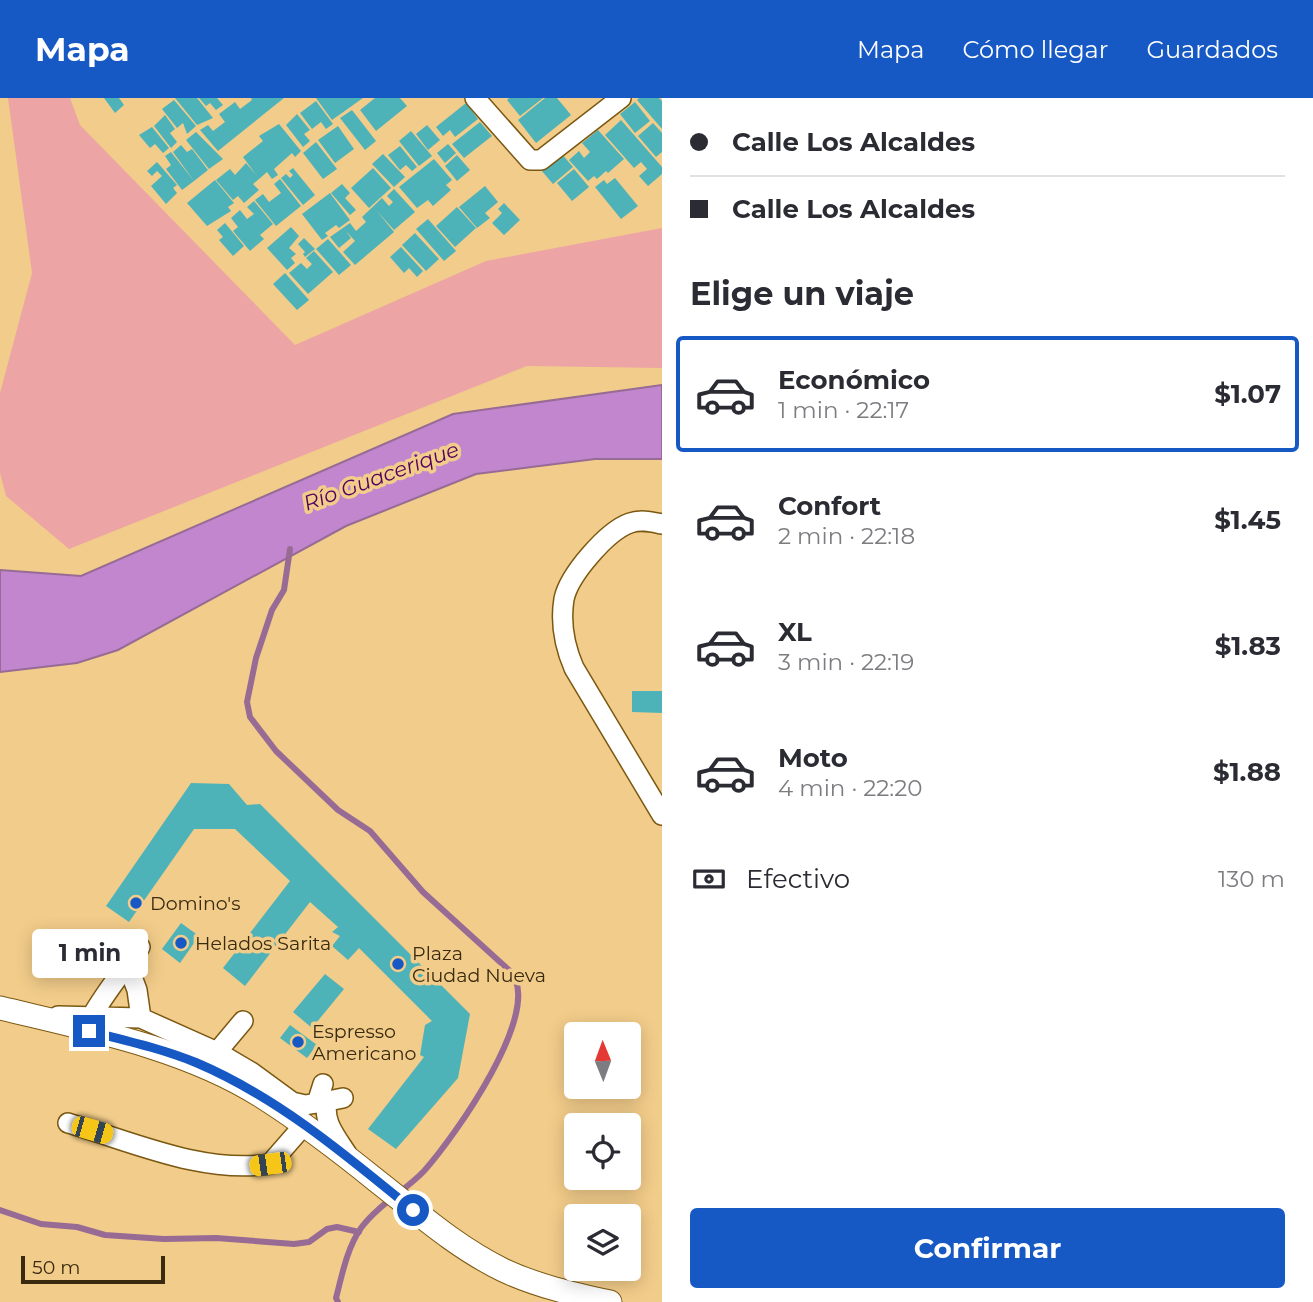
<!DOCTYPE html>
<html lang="es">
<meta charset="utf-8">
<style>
:root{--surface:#fff;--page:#f2f2f3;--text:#2b2b33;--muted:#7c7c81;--line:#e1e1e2;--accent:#1759c4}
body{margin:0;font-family:Montserrat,sans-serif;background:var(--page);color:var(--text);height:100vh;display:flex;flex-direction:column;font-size:26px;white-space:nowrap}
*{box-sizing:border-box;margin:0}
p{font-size:23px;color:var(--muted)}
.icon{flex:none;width:38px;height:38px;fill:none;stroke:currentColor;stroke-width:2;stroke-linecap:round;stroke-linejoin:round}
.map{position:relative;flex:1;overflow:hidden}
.drawer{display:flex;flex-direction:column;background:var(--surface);width:651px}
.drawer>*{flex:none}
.hud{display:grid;align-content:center;height:154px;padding:0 28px;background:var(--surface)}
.needle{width:46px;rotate:359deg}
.controls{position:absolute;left:564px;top:924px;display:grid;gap:14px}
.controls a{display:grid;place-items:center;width:77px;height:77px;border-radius:7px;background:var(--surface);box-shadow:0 4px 18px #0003;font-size:35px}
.scale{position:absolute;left:21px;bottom:18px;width:144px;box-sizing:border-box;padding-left:7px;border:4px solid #3a2b10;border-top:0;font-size:19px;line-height:24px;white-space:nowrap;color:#3a2b10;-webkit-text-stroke:5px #f2cc8a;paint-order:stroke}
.end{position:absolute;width:32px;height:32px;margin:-16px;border:9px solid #1759c4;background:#fff;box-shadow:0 0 0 4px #fff}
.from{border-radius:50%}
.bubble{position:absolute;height:49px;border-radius:7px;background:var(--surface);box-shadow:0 4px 18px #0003;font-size:23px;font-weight:700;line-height:49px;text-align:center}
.car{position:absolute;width:21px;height:42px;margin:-21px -10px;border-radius:9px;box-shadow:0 0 5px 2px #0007;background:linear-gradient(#f5c518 24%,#345 0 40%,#f5c518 0 76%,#345 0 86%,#f5c518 0)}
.hud b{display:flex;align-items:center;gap:24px;height:66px;font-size:26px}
.hud b+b{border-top:2px solid var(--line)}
.hud i{width:18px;height:18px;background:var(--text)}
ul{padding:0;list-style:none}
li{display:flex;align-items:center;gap:21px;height:116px;margin:0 14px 10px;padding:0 14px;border:4px solid transparent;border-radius:7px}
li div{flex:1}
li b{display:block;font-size:26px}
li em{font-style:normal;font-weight:700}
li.on{border-color:var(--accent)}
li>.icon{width:63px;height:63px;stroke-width:1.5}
h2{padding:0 28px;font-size:32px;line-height:84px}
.pay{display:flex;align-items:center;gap:18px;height:77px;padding:0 28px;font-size:26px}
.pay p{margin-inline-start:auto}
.primary-button{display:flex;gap:14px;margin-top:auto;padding:14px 28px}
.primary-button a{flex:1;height:80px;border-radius:7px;background:var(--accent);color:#fff;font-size:28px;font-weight:700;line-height:80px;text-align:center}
header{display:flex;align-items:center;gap:42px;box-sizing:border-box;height:98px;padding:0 35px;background:var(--accent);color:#fff}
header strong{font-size:33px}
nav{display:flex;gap:38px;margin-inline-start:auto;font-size:24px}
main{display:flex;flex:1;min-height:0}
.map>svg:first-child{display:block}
.green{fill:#eca5a4}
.water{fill:#c186ce;stroke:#986b95;stroke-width:2}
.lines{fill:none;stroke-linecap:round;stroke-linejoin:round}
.stream{stroke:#986b95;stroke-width:6}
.building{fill:#4eb3b9}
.minor-casing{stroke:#7b5811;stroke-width:22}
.major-casing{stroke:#7b5811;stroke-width:25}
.minor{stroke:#fff;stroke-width:19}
.major{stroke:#fff;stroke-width:23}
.route{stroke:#1759c4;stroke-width:9}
.poi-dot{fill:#1759c4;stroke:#f2cc8a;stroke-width:2.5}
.labels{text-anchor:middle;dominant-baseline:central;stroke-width:7;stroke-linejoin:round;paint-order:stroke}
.poi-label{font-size:19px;fill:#3a2b10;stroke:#f2cc8a;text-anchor:start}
.water-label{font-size:21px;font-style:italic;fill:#520160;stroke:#f2cc8a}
</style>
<header>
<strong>Mapa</strong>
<nav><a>Mapa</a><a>Cómo llegar</a><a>Guardados</a></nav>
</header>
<main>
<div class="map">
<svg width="662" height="1204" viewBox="0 0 662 1204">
<rect width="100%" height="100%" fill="#f2cc8a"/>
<path class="green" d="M8 0H70L80 27 295 247 486 163 662 130V270L527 268 69 451 6 398 0 375V295L32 175Z"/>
<path class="water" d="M662 287V361H595L476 376 346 428 118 552 77 565 0 574V472L81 478 453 316Z"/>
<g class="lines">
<path class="stream" d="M290 451 284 492 272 512 256 560 247 604 250 619 276 653 338 712 370 733 423 794 510 873C546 911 453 1041 424 1073 405 1093 378 1107 361 1130 347 1150 342 1177 336 1200L338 1204
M0 1112 41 1126 77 1129 105 1137 164 1141 216 1140 294 1146 309 1144 327 1131 337 1129 359 1134"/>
</g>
<path class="building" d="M104 0H119L124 7 115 15Z
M175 0H197L213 20 197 27Z
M199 0H217L223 7 216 12 210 5 206 8Z
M251 0H284L218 53 200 32 208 27 213 33 225 24 219 16 235 4 240 11 252 2Z
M316 0H363L332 22Z
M375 0H400L407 8 376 33 360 12Z
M509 0H543L520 18 507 2Z
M545 0H557L571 17 536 45 518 22Z
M639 0H659L662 3V31L637 2Z
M174 2 196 28 187 36 183 25 177 30 162 11Z
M316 3 333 26 326 31 321 24 312 31 300 15Z
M635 4 650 23 635 35 620 16Z
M466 5 478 21 455 39 450 32 443 38 436 29Z
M352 12 376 43 365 52 340 20Z
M297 16 310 32 304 36 310 43 303 49 286 27Z
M165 17 175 31 170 35 177 44 171 50 154 28Z
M621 22 662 69V76L648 88 639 78 647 71 641 64 634 70 605 37Z
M480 24 492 38 464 60 452 46Z
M653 25 662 35V54L656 59 638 38Z
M279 26 301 53 295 59 292 55 274 71 278 77 272 81 267 74 259 81 253 86 259 92 244 105 238 98 233 102 216 82 230 71 235 77 246 65 257 78 243 59 263 43 259 38Z
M427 27 440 42 428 52 416 36Z
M338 28 354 51 335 65 318 42Z
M152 29 169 50 163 55 155 46 150 50 139 37Z
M598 32 624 61 608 75 606 73 597 81 594 78 588 83 569 62 579 53 584 60 590 54 582 45Z
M411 33 432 58 419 68 399 43Z
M196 34 223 61 209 71 186 42Z
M316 44 337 71 323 81 303 55Z
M448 46 456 55 445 65 437 55Z
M181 47 187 54 192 51 208 72 194 83 173 54Z
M400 48 417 69 412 73 406 67 400 72 388 57Z
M171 54 194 83 182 92 166 71 171 67 165 58Z
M561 55 573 69 553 86 541 72Z
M383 56 405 79 394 89 372 66Z
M457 57 470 72 457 83 445 68Z
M434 61 452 82 446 87 451 92 433 108 428 102 417 110 399 89Z
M157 64 177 87 173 90 177 95 166 106 151 88 162 78 157 73 152 78 147 73Z
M293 70 315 97 303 107 281 80 286 76 290 80 293 77 289 73Z
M373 70 391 90 369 110 351 90Z
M574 71 589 89 572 103 557 85Z
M615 80 638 108 621 121 595 89 604 82 607 86Z
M280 81 301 108 276 128 255 102 263 96 269 104 281 95 274 86Z
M215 82 234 105 228 109 231 113 207 128 187 105Z
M342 86 350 95 345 100 356 112 350 117 331 95Z
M485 88 498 104 485 115 490 120 477 130 459 109Z
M394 91 415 114 394 132 377 113 394 134 355 167 343 154 355 143 346 133 351 140 339 150 330 139 350 125 356 133 366 124 362 119 382 100 389 108 393 104 387 98Z
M330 95 350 122 339 130 336 127 325 135 328 138 322 142 302 116Z
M254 103 273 126 260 137 264 141 250 153 233 133 238 129 231 120 240 112 247 121 254 116 247 109Z
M504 105 520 122 504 137 492 125 502 115 498 111Z
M457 109 476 130 455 149 436 128Z
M428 121 456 153 444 163 416 131Z
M225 125 244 148 233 158 219 142 223 139 217 132Z
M291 129 299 138 289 150 296 156 291 160 295 165 287 172 267 150Z
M415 135 439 161 426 173 402 147Z
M304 140 315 151 305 159 303 156 305 154 298 146Z
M328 141 351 167 339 177 316 151Z
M401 149 423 173 417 179 409 170 404 175 390 159Z
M314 153 333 174 308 196 289 175 301 165 307 171 312 166 306 160Z
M285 175 309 202 297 212 273 186Z
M632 593H662V615L632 614Z
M191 685 229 686 247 707 260 706 470 916 458 980 396 1051 368 1031 424 959 420 957 425 927 432 923 359 850 348 862 332 848 340 838 332 834 338 829 310 804 245 888 223 870 290 783 235 731H194L129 824 106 808Z
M181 825 199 838 180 865 162 851Z
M87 837 104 850 86 872 69 859Z
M325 876 344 891 312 930 293 914Z
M290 927 317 947 307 960 280 940Z"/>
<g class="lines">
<defs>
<path id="minor" d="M475 0 530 62H541L621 0
M662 426C652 424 641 421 630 425 607 433 569 477 564 501 560 525 565 549 574 570L662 717
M128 868 137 892 141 920
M58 918 141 920 217 954 251 974 292 1004 305 1007 317 1005 323 986
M92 918C106 893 124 872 140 849
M217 954 243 923
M343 1000 328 1003C321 1022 337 1040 347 1056
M68 1025C133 1044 202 1076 270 1066L304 1027"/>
<path id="major" d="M0 910C87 931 185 950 261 998 302 1024 340 1053 377 1083 418 1115 456 1149 503 1172 537 1188 573 1196 610 1204"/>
</defs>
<use href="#minor" class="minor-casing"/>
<use href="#major" class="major-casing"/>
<use href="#minor" class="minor"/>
<use href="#major" class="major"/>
</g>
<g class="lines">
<path class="route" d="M89 933C124 942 163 951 197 965 277 999 346 1057 413 1112"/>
</g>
<g class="poi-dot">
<circle cx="136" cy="805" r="7"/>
<circle cx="181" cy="845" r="7"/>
<circle cx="398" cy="866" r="7"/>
<circle cx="298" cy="944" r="7"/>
</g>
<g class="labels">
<g class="poi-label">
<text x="150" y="805">Domino's</text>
<text x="195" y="845">Helados Sarita</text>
<text x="412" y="855">Plaza<tspan x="412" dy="22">Ciudad Nueva</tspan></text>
<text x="312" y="933">Espresso<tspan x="312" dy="22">Americano</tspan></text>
</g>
<g class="water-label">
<text transform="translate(381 378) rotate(-20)">Río Guacerique</text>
</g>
</g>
</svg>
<div class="controls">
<a><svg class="needle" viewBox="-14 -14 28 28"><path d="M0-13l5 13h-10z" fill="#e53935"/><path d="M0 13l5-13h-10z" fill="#7c7c81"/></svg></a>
<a><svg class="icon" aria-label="locate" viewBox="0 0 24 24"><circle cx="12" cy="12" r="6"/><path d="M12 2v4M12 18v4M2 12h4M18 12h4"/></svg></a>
<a><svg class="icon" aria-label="layers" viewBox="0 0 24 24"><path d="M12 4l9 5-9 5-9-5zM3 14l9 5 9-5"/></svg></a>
</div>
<div class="scale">50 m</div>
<i class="end from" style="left:413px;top:1112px"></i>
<i class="end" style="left:89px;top:933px"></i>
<div class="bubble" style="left:32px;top:831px;width:116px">1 min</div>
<i class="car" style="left:92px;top:1032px;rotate:106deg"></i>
<i class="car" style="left:270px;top:1066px;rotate:262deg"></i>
</div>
<section class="drawer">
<div class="hud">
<b><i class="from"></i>Calle Los Alcaldes</b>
<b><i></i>Calle Los Alcaldes</b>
</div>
<h2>Elige un viaje</h2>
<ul>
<li class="on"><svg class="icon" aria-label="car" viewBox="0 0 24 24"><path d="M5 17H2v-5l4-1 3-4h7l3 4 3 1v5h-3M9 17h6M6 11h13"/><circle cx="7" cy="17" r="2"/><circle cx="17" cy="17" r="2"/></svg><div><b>Económico</b><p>1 min · 22:17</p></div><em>$1.07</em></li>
<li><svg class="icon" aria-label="car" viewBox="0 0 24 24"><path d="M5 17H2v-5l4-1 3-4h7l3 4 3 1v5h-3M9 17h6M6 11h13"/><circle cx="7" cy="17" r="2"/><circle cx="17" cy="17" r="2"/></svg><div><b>Confort</b><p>2 min · 22:18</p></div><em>$1.45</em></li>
<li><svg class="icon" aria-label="car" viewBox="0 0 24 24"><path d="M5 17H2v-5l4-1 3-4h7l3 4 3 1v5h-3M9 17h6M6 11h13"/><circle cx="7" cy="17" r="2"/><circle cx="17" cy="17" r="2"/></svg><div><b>XL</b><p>3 min · 22:19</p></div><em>$1.83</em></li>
<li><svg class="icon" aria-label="car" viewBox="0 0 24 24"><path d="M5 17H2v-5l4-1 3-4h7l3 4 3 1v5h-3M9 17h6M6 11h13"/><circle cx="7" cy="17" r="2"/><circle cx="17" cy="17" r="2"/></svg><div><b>Moto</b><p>4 min · 22:20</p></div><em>$1.88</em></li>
</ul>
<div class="pay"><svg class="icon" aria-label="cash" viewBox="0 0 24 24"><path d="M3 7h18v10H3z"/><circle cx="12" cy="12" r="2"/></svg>Efectivo<p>130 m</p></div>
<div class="primary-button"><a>Confirmar</a></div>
</section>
</main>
